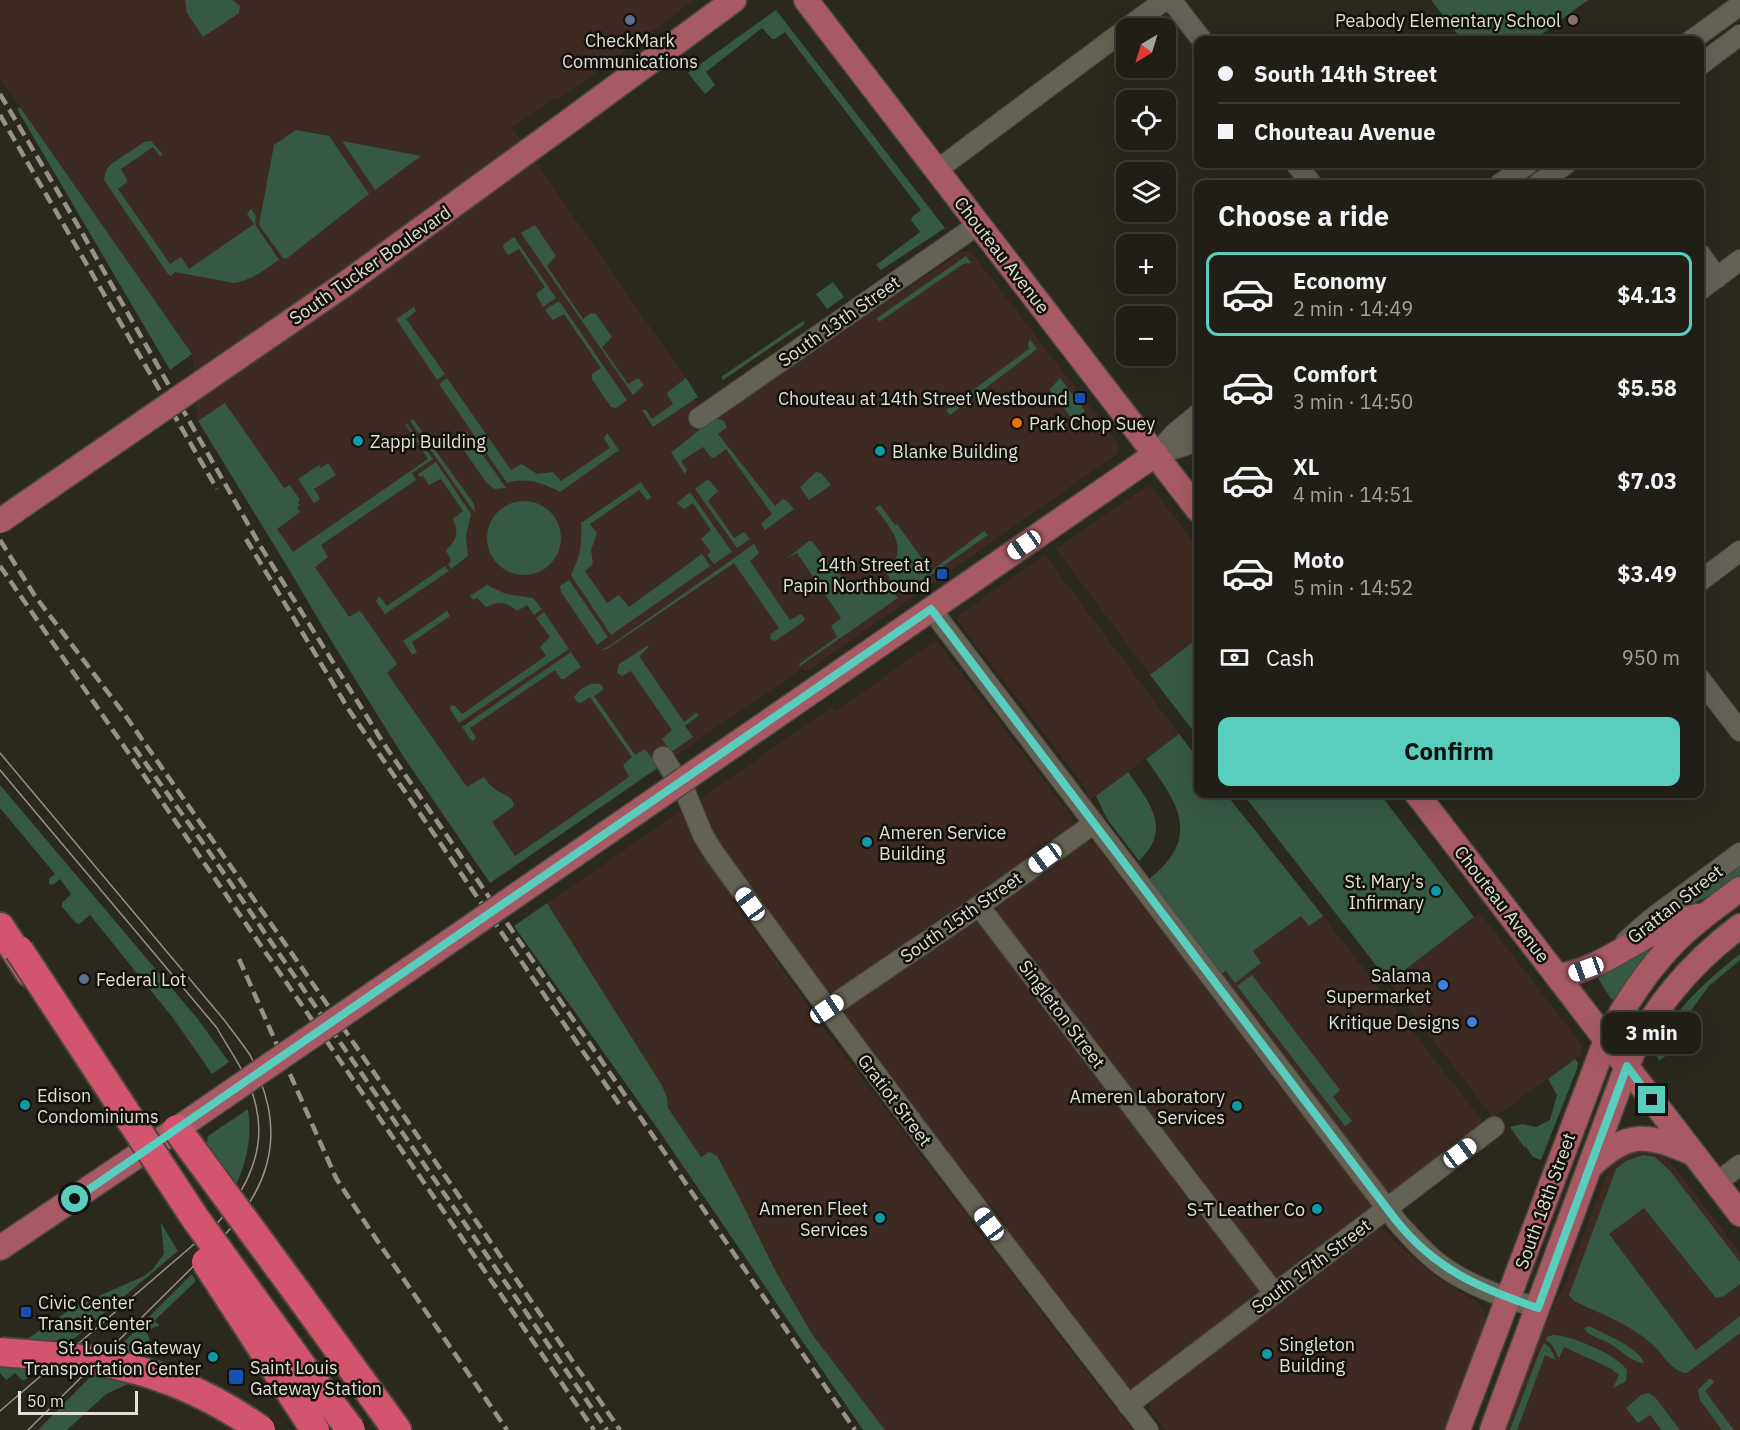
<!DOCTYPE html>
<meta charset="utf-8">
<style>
:root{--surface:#201e16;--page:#28271f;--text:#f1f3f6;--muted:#a2a2a1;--line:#3d3c35;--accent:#59cebe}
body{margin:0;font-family:"IBM Plex Sans",sans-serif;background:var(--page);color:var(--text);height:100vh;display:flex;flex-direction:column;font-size:22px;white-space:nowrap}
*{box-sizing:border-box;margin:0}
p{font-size:20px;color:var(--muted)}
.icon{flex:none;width:33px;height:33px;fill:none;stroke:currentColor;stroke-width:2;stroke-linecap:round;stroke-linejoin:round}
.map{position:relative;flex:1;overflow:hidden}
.details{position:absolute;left:1194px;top:180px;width:510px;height:618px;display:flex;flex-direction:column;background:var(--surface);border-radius:12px;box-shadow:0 6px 24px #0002,0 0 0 2px var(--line)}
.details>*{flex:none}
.banner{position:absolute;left:1194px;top:36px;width:510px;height:132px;border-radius:12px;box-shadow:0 6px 24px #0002,0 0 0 2px var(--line);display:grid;align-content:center;height:132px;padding:0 24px;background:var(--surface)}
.needle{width:39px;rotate:218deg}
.fabs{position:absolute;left:1116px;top:18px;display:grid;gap:12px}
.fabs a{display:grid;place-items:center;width:60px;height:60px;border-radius:12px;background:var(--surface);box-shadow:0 6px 24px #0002,0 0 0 2px var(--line);font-size:30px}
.scale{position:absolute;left:18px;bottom:15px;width:120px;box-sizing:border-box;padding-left:6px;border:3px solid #e1dfd8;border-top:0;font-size:16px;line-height:21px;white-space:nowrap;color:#e1dfd8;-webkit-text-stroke:4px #12110c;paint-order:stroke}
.end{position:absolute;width:27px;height:27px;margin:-14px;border:8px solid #59cebe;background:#111;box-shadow:0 0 0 3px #111}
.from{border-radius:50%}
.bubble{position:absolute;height:42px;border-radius:12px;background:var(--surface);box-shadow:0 6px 24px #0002,0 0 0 2px var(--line);font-size:20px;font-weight:800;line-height:42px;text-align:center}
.car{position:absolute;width:18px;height:36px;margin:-18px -9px;border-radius:8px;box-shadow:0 0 4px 2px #0007;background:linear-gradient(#fff 24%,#345 0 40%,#fff 0 76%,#345 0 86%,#fff 0)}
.banner b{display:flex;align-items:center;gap:21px;height:57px;font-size:22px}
.banner b+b{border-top:2px solid var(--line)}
.banner i{width:15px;height:15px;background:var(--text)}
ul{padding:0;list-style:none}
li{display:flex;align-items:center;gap:18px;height:84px;margin:0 12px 9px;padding:0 12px;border:3px solid transparent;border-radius:12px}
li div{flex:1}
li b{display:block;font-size:22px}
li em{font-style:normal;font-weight:800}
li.active{border-color:var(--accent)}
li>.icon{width:54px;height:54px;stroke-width:1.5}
h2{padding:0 24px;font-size:27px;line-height:72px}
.pay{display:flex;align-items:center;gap:15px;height:66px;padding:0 24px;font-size:22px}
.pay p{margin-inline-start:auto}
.primary-button{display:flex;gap:12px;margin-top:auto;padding:12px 24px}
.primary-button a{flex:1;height:69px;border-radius:12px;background:var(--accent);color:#111;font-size:24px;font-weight:800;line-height:69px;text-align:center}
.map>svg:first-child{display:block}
.commercial{fill:#3d2b23}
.green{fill:#365946}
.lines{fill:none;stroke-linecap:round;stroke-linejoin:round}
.minor-casing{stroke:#49473d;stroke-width:22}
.major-casing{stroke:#49473d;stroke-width:27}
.highway-casing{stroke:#49473d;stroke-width:32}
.minor{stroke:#646255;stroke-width:20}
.major{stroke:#a75a63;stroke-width:24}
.highway{stroke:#d3546d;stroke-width:28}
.tram{stroke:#949289;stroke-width:1.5}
.rail{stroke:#949289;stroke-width:4.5;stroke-dasharray:12 6;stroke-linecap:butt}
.major-bridge-casing{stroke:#49473d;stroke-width:27;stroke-linecap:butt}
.highway-bridge-casing{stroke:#49473d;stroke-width:32;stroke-linecap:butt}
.major-bridge{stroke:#a75a63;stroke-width:24}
.highway-bridge{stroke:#d3546d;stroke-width:28}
.route{stroke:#59cebe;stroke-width:8}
.service-dot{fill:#5c6f8a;stroke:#12110c;stroke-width:2}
.education-dot{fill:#8d6e63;stroke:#12110c;stroke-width:2}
.transit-dot{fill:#1a4fb4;stroke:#12110c;stroke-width:2}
.food-dot{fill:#e8710a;stroke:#12110c;stroke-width:2}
.culture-dot{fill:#0f9aa8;stroke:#12110c;stroke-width:2}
.shop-dot{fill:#3f7fe0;stroke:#12110c;stroke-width:2}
.labels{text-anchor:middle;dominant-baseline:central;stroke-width:5;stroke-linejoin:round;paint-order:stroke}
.poi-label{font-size:18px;fill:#e1dfd8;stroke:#12110c;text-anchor:end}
.street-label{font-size:18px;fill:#e1dfd8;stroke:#12110c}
</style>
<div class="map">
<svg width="1740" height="1430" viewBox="0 0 1740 1430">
<rect width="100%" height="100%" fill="#2b281d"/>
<path class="commercial" d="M0 0H694L558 100 555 97 512 128 689 383 690 394 710 422 961 252 967 251 972 253 1117 442 1119 447 1117 454 806 672 803 668 490 883 403 756 324 629 290 571 198 421 192 354 0 78Z
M1147 486 1154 490 1198 548V638L1150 675 1056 549Z
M1045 555 1179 734 1090 800 1082 783 959 623 957 619 960 614Z
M936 640 1070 814 1074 826 1062 838 835 991 831 992 826 991 815 979 712 831 707 822 701 798 831 708 835 712Z
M680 812 705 855 740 909 831 1038 1132 1430H885L812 1334 776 1272 738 1195 717 1156 709 1152 701 1157 668 1108 667 1097 661 1084 547 903Z
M1085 841 1090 842 1096 845 1369 1203V1212L1280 1279 1274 1276 996 912 999 902Z
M1315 906 1485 1124 1394 1193 1386 1191 1220 975Z
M1480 913 1574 1035 1581 1044 1583 1053 1493 1118 1389 982Z
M975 921 979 922 1261 1291 1259 1295 1131 1391 845 1019 846 1010 850 1006Z
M1631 1148 1660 1153 1669 1160 1740 1253V1430H1502L1535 1345 1565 1283 1607 1173 1612 1163Z
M1381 1228 1432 1274 1477 1302 1485 1313 1487 1325 1449 1430H1166L1150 1411V1402L1377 1229Z"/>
<path class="green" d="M185 0H232L240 6 239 13 203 37 187 13Z
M1431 0H1588L1534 40H1482L1477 35 1470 40H1462Z
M776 10 945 228 881 270 876 265 920 232 911 220 912 217 921 210 785 32 775 39H772L762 28 706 72 715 85 705 94 688 73Z
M20 107 192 354 170 370 17 109Z
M296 130 329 136 369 194 286 259 283 258 259 225 274 145Z
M151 141 163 155 160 156 153 147 121 169 127 180V182L118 189 170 264 181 257 189 269 254 224 247 214 251 209 256 216 255 224 279 260C265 269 251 281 234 283L175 272 171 276 168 274 104 180 106 170 110 165 144 142Z
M342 141 421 156 375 190Z
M535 225 556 256 547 266 583 319 591 313 596 314 610 334 612 337 602 347 628 384 638 378 644 385 633 395 521 233Z
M514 237 556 298 543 307 536 294 545 287 519 249 508 255 503 248 504 244Z
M966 256 971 263 963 264 879 322 877 318Z
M833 282 844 297 827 309 816 294Z
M559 301 627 400 616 408 611 407 592 379V374L601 368 564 314 553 320 545 310Z
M414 307 416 311 406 319 445 374 437 380 396 319Z
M803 321 805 324 723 380 721 377Z
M1030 339 1037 349 950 415 946 410 1029 349 1028 343Z
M447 378 511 470 522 464 537 474 553 472 561 481 610 448 604 438 607 433 619 450 560 492C543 483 526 477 507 483L439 384Z
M686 378 698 397 653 427 642 410H646L652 419 673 404 667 394 668 392Z
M1060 378 1085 411 1076 417 1070 416 1051 392 1050 389Z
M225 403 284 488 290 485 300 500 298 502 300 505 297 507 300 512 277 529 293 552 428 459 405 424 406 423 433 459 412 473 416 480 321 545 328 557 315 567 349 617 359 611 361 612 397 664 387 673 467 787 484 777C487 781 490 786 495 789 503 796 512 794 514 806L492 822 515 856 629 777 623 765 632 757 590 697 581 703 577 702 574 697C580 689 591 680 602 685L603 690 594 696 635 755 645 749 659 767 490 883 403 756 324 629 290 571 198 421Z
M413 419 474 504 475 513 410 421Z
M718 419 724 421 727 427 718 434 775 506 783 499 787 501 794 509 765 530 761 524 772 514 726 449 714 458 711 457 703 447 681 461 687 470 685 474 671 452C686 443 703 423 718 419Z
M466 431 506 488 494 489 486 482 456 439Z
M436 462 471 514 466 536 468 556 451 569 448 564 451 561 446 550C457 540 459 532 453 519L463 511 441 479 429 485 423 476 420 477 418 474Z
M328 463 336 475 314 489 320 499 314 503 298 479 319 465 321 468Z
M816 472 821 473 831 485 809 500 800 487Z
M707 480 710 481 718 491 708 501 734 538 744 532 750 539 737 548 695 489Z
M641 482 651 497 650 499 647 500 639 490 590 524 597 533 591 550 593 564 585 571 607 603 619 595 629 607 702 554 710 566 611 635 571 575C581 553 582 547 581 523Z
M690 492 732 552 714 564 707 555 711 552 701 539 711 530 693 503 684 509 677 503Z
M487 538a37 37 0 1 1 74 0a37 37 0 1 1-74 0Z
M880 505 895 525 897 524 931 571 984 531 988 535 902 595 886 573C910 549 892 529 875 508Z
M809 541H812C830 565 847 597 883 577L898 598 800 666 799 664 837 637 831 626 841 618 797 553 786 559Z
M754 544 759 553 750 561 790 620 801 614 805 619 803 622 775 641 770 639 771 634 779 628 734 563 607 649 601 650 611 645Z
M445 566 449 571 385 614 376 601 379 596 387 606Z
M569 580 608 637 597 645 561 592 560 586Z
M487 585 506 594 533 598 542 609 534 615 527 605 517 611C506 601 498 601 486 607L477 598 473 600 470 596Z
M447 611 450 616 412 642 417 653 412 654 403 641Z
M544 612 569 649 459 723 450 709 451 705 455 706 462 714 546 656 540 647 550 637 536 618Z
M1198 638V737L1150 675Z
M647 646 649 647 639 656 684 722 696 713 699 715 685 726 693 737 671 752 662 739 672 730 631 671 622 676 617 673 619 664Z
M571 652 581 667 564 679H561L555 670 470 728 476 738 473 741 471 740 462 727Z
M1179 734 1198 759V794H1226L1323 916 1309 926 1301 916 1253 951 1261 963 1235 983 1226 971 1220 975 1148 880C1202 837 1179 805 1146 759Z
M1128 772C1149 802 1173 829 1139 861L1107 819 1096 796Z
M0 785 197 1018 229 1062 212 1074 173 1018 90 915 79 924 76 923 62 907V903L71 894 60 879 53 885 49 884V879L55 874 0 808Z
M1243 794H1380L1474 917 1389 982Z
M1740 863V875L1714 893 1656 923Z
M547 903 661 1084 667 1097 668 1108 701 1157 709 1152 717 1156 738 1195 776 1272 812 1334 885 1430H863L655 1125 514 926Z
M1665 936 1637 968 1615 1000 1611 999 1596 975Z
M1740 954V960L1709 986 1678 1028 1687 1040 1659 1061 1653 1049 1654 1047 1659 1049 1668 1034 1665 1032C1684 1000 1711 977 1740 954Z
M1252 975 1340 1090 1333 1097 1352 1121 1345 1126 1237 986Z
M1575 1059 1578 1063 1577 1069 1541 1160 1533 1157 1526 1147H1524L1510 1127 1522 1124 1536 1127 1550 1120 1557 1095 1548 1079Z
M248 1109C252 1140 247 1161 234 1190L206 1147 208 1136Z
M1643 1155 1655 1157 1670 1171 1740 1262V1284L1724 1296 1716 1298 1644 1208 1609 1234 1696 1350 1740 1316V1333L1687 1373C1673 1373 1662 1353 1652 1344 1630 1324 1601 1314 1574 1301L1569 1295 1616 1169 1626 1161Z
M161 1223 178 1251 25 1380H22L15 1373 6 1380 0 1373V1358L72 1308 144 1276 152 1270 164 1254Z
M192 1274 196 1281 154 1321 160 1325 146 1331 150 1340 134 1348 141 1364 109 1357Z
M1589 1326C1603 1333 1640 1348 1644 1363 1633 1363 1619 1349 1609 1343 1601 1339 1588 1336 1584 1328Z
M1553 1335C1570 1335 1618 1355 1627 1370L1626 1381 1613 1388 1619 1375 1610 1368 1564 1347 1559 1358 1552 1345 1546 1340 1547 1337Z
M1544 1343 1550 1348 1556 1360 1545 1355 1517 1430H1510L1539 1353Z
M96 1371 137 1380 106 1394 67 1430H38Z
M1709 1379H1712L1714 1382 1705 1391 1734 1430H1722L1700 1400 1698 1390Z
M1649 1393 1655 1397 1680 1430H1662L1650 1415 1638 1423 1626 1408 1641 1395Z"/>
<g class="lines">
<defs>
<path id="minor" d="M1171 0 1202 40
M1127 28 1165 0
M1692 40 1740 5
M1700 65 1740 35
M1296 164 1312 184
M937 170 1126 29
M1500 184 1528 164
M1538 184 1566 164
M1700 254 1717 278
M1700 290 1740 260
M699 418 979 224
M1156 454 1175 433 1198 414
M1156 454 1184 446 1198 439
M1700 581 1740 551
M931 609 1398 1223C1410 1236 1422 1250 1437 1262 1466 1285 1503 1297 1538 1308
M1700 679 1740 731
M663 757 686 794 703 835 712 850C853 1047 1000 1239 1148 1430
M979 906 1275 1294
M1626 941 1651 919 1740 853
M827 1009 979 906 1093 824
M1716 1183 1740 1165
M1128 1405 1494 1127"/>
<path id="major" d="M806 0 1198 510
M572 119 734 0
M817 688 1156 454
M1417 794 1740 1214
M1558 976C1609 969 1647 925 1698 916
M1592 1165C1628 1130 1648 1134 1692 1153
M0 1248 177 1129
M1458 1430 1606 1040C1627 1000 1652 962 1685 932 1703 916 1721 903 1740 889
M1492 1430 1627 1066C1650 1010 1692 962 1740 926"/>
<path id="highway" d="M0 927 30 973
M291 1284 397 1430"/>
</defs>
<use href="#minor" class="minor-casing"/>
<use href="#major" class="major-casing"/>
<use href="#highway" class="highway-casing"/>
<use href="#minor" class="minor"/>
<use href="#major" class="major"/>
<use href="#highway" class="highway"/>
<path class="tram" d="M0 753 225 1021C233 1032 242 1043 250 1055 254 1062 257 1072 260 1080 285 1142 265 1193 221 1239L28 1430
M0 770 217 1028C231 1053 250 1078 256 1106 267 1152 244 1194 214 1227L0 1411"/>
<path class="rail" d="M0 94 77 224 261 547 384 744 855 1430
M0 115 217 489
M246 539 349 710 619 1104
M0 540 35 596 125 715 302 968 620 1430
M0 566 594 1430
M134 747 205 846 607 1430
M239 959 336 1178 370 1230 507 1430"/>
<defs>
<path id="major-bridge" d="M0 521 345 284 572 119
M177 1129 817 688"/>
<path id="highway-bridge" d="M19 950 195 1218 302 1366 351 1430
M177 1129 291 1284
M206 1262 315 1430
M0 1352C34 1355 68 1356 101 1362 159 1372 213 1396 261 1430"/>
</defs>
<use href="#major-bridge" class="major-bridge-casing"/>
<use href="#highway-bridge" class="highway-bridge-casing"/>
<use href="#major-bridge" class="major-bridge"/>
<use href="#highway-bridge" class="highway-bridge"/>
</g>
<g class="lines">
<path class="route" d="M75 1199 931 609 1395 1219C1434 1269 1479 1288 1538 1308L1627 1066 1652 1100"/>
</g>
<g class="service-dot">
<circle cx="630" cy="20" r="6"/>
<circle cx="84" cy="979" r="6"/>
</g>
<circle class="education-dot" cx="1573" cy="20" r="6"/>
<g class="transit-dot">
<rect x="1074" y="392" width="12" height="12" rx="3"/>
<rect x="936" y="568" width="12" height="12" rx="3"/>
<rect x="20" y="1306" width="12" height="12" rx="3"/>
<rect x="228" y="1369" width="16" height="16" rx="3"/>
</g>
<circle class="food-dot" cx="1017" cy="423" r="6"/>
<g class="culture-dot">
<circle cx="358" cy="441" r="6"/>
<circle cx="880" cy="451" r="6"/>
<circle cx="867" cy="842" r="6"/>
<circle cx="1436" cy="891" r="6"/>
<circle cx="25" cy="1105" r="6"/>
<circle cx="1237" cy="1106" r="6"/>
<circle cx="1317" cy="1209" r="6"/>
<circle cx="880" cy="1218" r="6"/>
<circle cx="1267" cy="1354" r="6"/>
<circle cx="213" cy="1357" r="6"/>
</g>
<g class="shop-dot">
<circle cx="1443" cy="985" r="6"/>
<circle cx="1472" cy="1022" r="6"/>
</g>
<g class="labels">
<g class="poi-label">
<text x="1561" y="20">Peabody Elementary School</text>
<text x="630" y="40" text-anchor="middle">CheckMark<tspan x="630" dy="21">Communications</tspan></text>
<text x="1068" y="398">Chouteau at 14th Street Westbound</text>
<text x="1029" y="423" text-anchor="start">Park Chop Suey</text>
<text x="370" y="441" text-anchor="start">Zappi Building</text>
<text x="892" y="451" text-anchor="start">Blanke Building</text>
<text x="930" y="564">14th Street at<tspan x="930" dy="21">Papin Northbound</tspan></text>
<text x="879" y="832" text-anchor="start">Ameren Service<tspan x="879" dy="21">Building</tspan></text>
<text x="1424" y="881">St. Mary's<tspan x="1424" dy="21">Infirmary</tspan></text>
<text x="1431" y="975">Salama<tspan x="1431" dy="21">Supermarket</tspan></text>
<text x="96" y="979" text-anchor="start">Federal Lot</text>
<text x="1460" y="1022">Kritique Designs</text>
<text x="37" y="1095" text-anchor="start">Edison<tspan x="37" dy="21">Condominiums</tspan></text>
<text x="1225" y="1096">Ameren Laboratory<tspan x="1225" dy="21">Services</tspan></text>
<text x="868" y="1208">Ameren Fleet<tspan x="868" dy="21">Services</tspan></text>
<text x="1305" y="1209">S-T Leather Co</text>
<text x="38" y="1302" text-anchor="start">Civic Center<tspan x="38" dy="21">Transit Center</tspan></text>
<text x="1279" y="1344" text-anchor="start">Singleton<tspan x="1279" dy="21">Building</tspan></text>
<text x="201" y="1347">St. Louis Gateway<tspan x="201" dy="21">Transportation Center</tspan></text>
<text x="250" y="1367" text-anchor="start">Saint Louis<tspan x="250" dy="21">Gateway Station</tspan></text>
</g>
<g class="street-label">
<text transform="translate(1002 255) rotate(52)">Chouteau Avenue</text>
<text transform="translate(370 265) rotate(-35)">South Tucker Boulevard</text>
<text transform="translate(839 321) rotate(-35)">South 13th Street</text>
<text transform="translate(1502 904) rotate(52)">Chouteau Avenue</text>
<text transform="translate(1675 904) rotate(-38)">Grattan Street</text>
<text transform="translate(961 917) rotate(-35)">South 15th Street</text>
<text transform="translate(1062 1014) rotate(53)">Singleton Street</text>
<text transform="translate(895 1100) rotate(53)">Gratiot Street</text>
<text transform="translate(1545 1201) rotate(-70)">South 18th Street</text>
<text transform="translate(1311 1266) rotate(-37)">South 17th Street</text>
</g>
</g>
</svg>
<div class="fabs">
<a><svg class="needle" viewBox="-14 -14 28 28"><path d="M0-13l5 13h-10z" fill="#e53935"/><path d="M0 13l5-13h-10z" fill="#a2a2a1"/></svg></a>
<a><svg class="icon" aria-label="locate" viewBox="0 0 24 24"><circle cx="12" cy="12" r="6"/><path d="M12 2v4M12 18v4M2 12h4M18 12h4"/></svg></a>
<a><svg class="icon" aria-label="layers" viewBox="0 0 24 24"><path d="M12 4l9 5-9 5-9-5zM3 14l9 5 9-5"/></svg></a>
<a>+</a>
<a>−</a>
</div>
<div class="scale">50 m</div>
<i class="end from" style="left:75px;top:1199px"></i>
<i class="end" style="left:1652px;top:1100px"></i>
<div class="bubble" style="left:1602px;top:1012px;width:99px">3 min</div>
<i class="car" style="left:1024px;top:545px;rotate:235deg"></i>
<i class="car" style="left:1045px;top:858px;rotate:234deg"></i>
<i class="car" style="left:750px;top:904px;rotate:324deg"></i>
<i class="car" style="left:1586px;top:969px;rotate:250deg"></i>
<i class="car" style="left:827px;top:1009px;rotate:56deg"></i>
<i class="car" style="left:1460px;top:1153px;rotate:53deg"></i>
<i class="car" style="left:989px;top:1224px;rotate:323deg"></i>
<div class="banner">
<b><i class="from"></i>South 14th Street</b>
<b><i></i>Chouteau Avenue</b>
</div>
<section class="details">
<h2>Choose a ride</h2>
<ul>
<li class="active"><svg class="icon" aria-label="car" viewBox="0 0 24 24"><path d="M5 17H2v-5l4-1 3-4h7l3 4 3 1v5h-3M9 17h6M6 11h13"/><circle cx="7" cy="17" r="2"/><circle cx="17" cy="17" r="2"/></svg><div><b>Economy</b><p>2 min · 14:49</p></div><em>$4.13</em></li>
<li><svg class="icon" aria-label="car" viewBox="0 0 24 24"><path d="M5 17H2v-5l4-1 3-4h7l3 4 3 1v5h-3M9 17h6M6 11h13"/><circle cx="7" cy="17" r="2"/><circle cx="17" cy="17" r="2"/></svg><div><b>Comfort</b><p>3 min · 14:50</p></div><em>$5.58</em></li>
<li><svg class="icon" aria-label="car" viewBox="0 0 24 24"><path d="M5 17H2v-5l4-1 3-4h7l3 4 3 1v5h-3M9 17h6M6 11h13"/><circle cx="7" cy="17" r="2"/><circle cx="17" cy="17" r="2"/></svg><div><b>XL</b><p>4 min · 14:51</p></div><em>$7.03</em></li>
<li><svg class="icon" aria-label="car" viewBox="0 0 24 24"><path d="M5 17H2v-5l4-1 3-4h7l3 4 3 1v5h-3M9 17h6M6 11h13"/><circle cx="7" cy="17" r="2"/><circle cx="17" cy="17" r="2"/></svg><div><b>Moto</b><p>5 min · 14:52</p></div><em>$3.49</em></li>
</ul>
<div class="pay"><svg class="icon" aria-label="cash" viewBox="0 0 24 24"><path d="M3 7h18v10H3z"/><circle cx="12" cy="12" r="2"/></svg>Cash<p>950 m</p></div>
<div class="primary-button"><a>Confirm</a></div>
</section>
</div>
